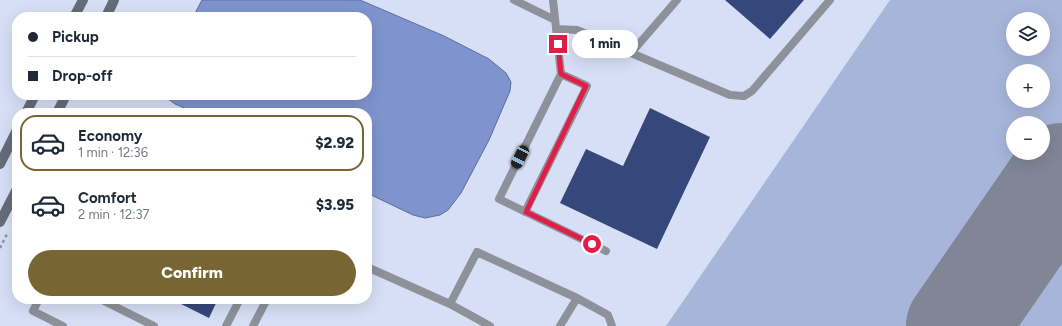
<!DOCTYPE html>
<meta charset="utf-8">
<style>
:root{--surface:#fff;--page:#f2f2f3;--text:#1f2937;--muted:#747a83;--line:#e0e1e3;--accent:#776533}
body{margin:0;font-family:Figtree,sans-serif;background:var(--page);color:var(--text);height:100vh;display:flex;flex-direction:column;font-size:15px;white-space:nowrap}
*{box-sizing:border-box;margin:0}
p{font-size:13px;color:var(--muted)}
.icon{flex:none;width:22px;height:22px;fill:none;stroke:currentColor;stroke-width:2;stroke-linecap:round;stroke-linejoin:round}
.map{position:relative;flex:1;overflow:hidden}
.drawer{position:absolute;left:12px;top:108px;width:360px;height:196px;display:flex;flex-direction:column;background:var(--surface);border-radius:16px;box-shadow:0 4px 16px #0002}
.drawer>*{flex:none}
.banner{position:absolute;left:12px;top:12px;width:360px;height:88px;border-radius:16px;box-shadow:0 4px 16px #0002;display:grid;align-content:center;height:88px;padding:0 16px;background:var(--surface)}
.buttons{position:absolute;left:1006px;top:12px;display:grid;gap:8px}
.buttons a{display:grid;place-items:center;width:44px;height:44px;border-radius:50%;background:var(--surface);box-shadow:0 4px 16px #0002;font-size:20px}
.end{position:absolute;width:18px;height:18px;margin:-9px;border:5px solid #e11d48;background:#fff;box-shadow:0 0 0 2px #fff}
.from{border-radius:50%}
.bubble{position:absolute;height:28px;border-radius:14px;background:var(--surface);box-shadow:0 4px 16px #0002;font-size:13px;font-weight:800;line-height:28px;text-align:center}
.car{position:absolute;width:12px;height:24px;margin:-12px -6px;border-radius:5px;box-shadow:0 0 3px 1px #0007;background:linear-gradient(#222 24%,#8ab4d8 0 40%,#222 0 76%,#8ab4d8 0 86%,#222 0)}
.banner b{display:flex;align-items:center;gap:14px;height:38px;font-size:15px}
.banner b+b{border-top:1px solid var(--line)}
.banner i{width:10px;height:10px;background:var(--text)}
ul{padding:7px 0 0;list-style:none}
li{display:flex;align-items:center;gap:12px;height:56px;margin:0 8px 6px;padding:0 8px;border:2px solid transparent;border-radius:16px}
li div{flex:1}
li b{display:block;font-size:15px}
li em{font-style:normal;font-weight:800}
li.current{border-color:var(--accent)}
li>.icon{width:36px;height:36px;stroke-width:1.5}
.button{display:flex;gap:8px;margin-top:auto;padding:8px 16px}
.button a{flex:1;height:46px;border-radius:24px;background:var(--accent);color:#fff;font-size:16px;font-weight:800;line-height:46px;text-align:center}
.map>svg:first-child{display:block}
.green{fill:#a7b5da;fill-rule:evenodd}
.water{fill:#7f94ce;stroke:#5e6d98}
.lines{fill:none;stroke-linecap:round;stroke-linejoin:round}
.runway{stroke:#808696;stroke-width:102}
.building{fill:#36477b}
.path{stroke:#8e94a5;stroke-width:2.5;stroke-dasharray:3 3;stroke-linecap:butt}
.service{stroke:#8d919a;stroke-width:8}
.secondary{stroke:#676c79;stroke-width:10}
.route{stroke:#e11d48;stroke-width:5}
</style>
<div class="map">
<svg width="1062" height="326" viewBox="0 0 1062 326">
<rect width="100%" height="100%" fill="#d6dff5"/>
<path class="green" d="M890 0H1062V132L928 326H666ZM1013 19H1043V49H1013ZM1013 71H1043V101H1013ZM1013 123H1043V153H1013Z
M1062 224V326H992Z"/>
<path class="water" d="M202 0H360L444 36 489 59 506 73 511 82 510 91 489 140 461 193 448 210 440 215 425 218 413 215 367 193V113H196L175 104 164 96 367 95V17H193Z"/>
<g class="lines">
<path class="runway" d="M957 326 1062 174"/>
</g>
<path class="building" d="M725 0H804L770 39Z
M650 108 710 137 657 249 560 203 586 149 623 166Z
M171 299H218L209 318Z"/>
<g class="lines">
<path class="path" d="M0 248 8 232"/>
<path class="service" d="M514 0 555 20
M553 0 561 74 499 199 606 251
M556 29 577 30 730 95 744 96 752 91 830 0
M631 53 677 0
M525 212 587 86 561 74
M367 267 450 304 477 252 577 298 608 315 612 326
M39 299 33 311 63 326
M100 299 154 326
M450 304 490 326
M226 326 240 299
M253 326 267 299
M560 326 577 298"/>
<path class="secondary" d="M74 17 83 0
M106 17 114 0
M26 113 35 95
M57 113 66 95
M0 164 17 130
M0 222 17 189"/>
</g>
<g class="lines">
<path class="route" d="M558 44 561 74 586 86 526 212 592 244"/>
</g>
</svg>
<div class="buttons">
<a><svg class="icon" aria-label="layers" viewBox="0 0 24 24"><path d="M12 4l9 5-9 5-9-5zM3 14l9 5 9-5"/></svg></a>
<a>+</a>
<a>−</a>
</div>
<i class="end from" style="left:592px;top:244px"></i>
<i class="end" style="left:558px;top:44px"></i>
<div class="bubble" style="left:572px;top:30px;width:66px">1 min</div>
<i class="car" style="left:520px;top:157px;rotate:207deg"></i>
<div class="banner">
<b><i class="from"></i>Pickup</b>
<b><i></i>Drop-off</b>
</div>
<section class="drawer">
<ul>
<li class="current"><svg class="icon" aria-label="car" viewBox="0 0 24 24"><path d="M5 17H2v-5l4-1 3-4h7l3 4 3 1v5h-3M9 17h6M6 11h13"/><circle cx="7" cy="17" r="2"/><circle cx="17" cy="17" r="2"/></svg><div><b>Economy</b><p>1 min · 12:36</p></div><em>$2.92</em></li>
<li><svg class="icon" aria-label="car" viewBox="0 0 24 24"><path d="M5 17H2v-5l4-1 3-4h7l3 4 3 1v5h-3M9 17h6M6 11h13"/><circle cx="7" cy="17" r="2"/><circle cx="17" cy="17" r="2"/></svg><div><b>Comfort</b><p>2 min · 12:37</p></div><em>$3.95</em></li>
</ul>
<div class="button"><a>Confirm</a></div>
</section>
</div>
